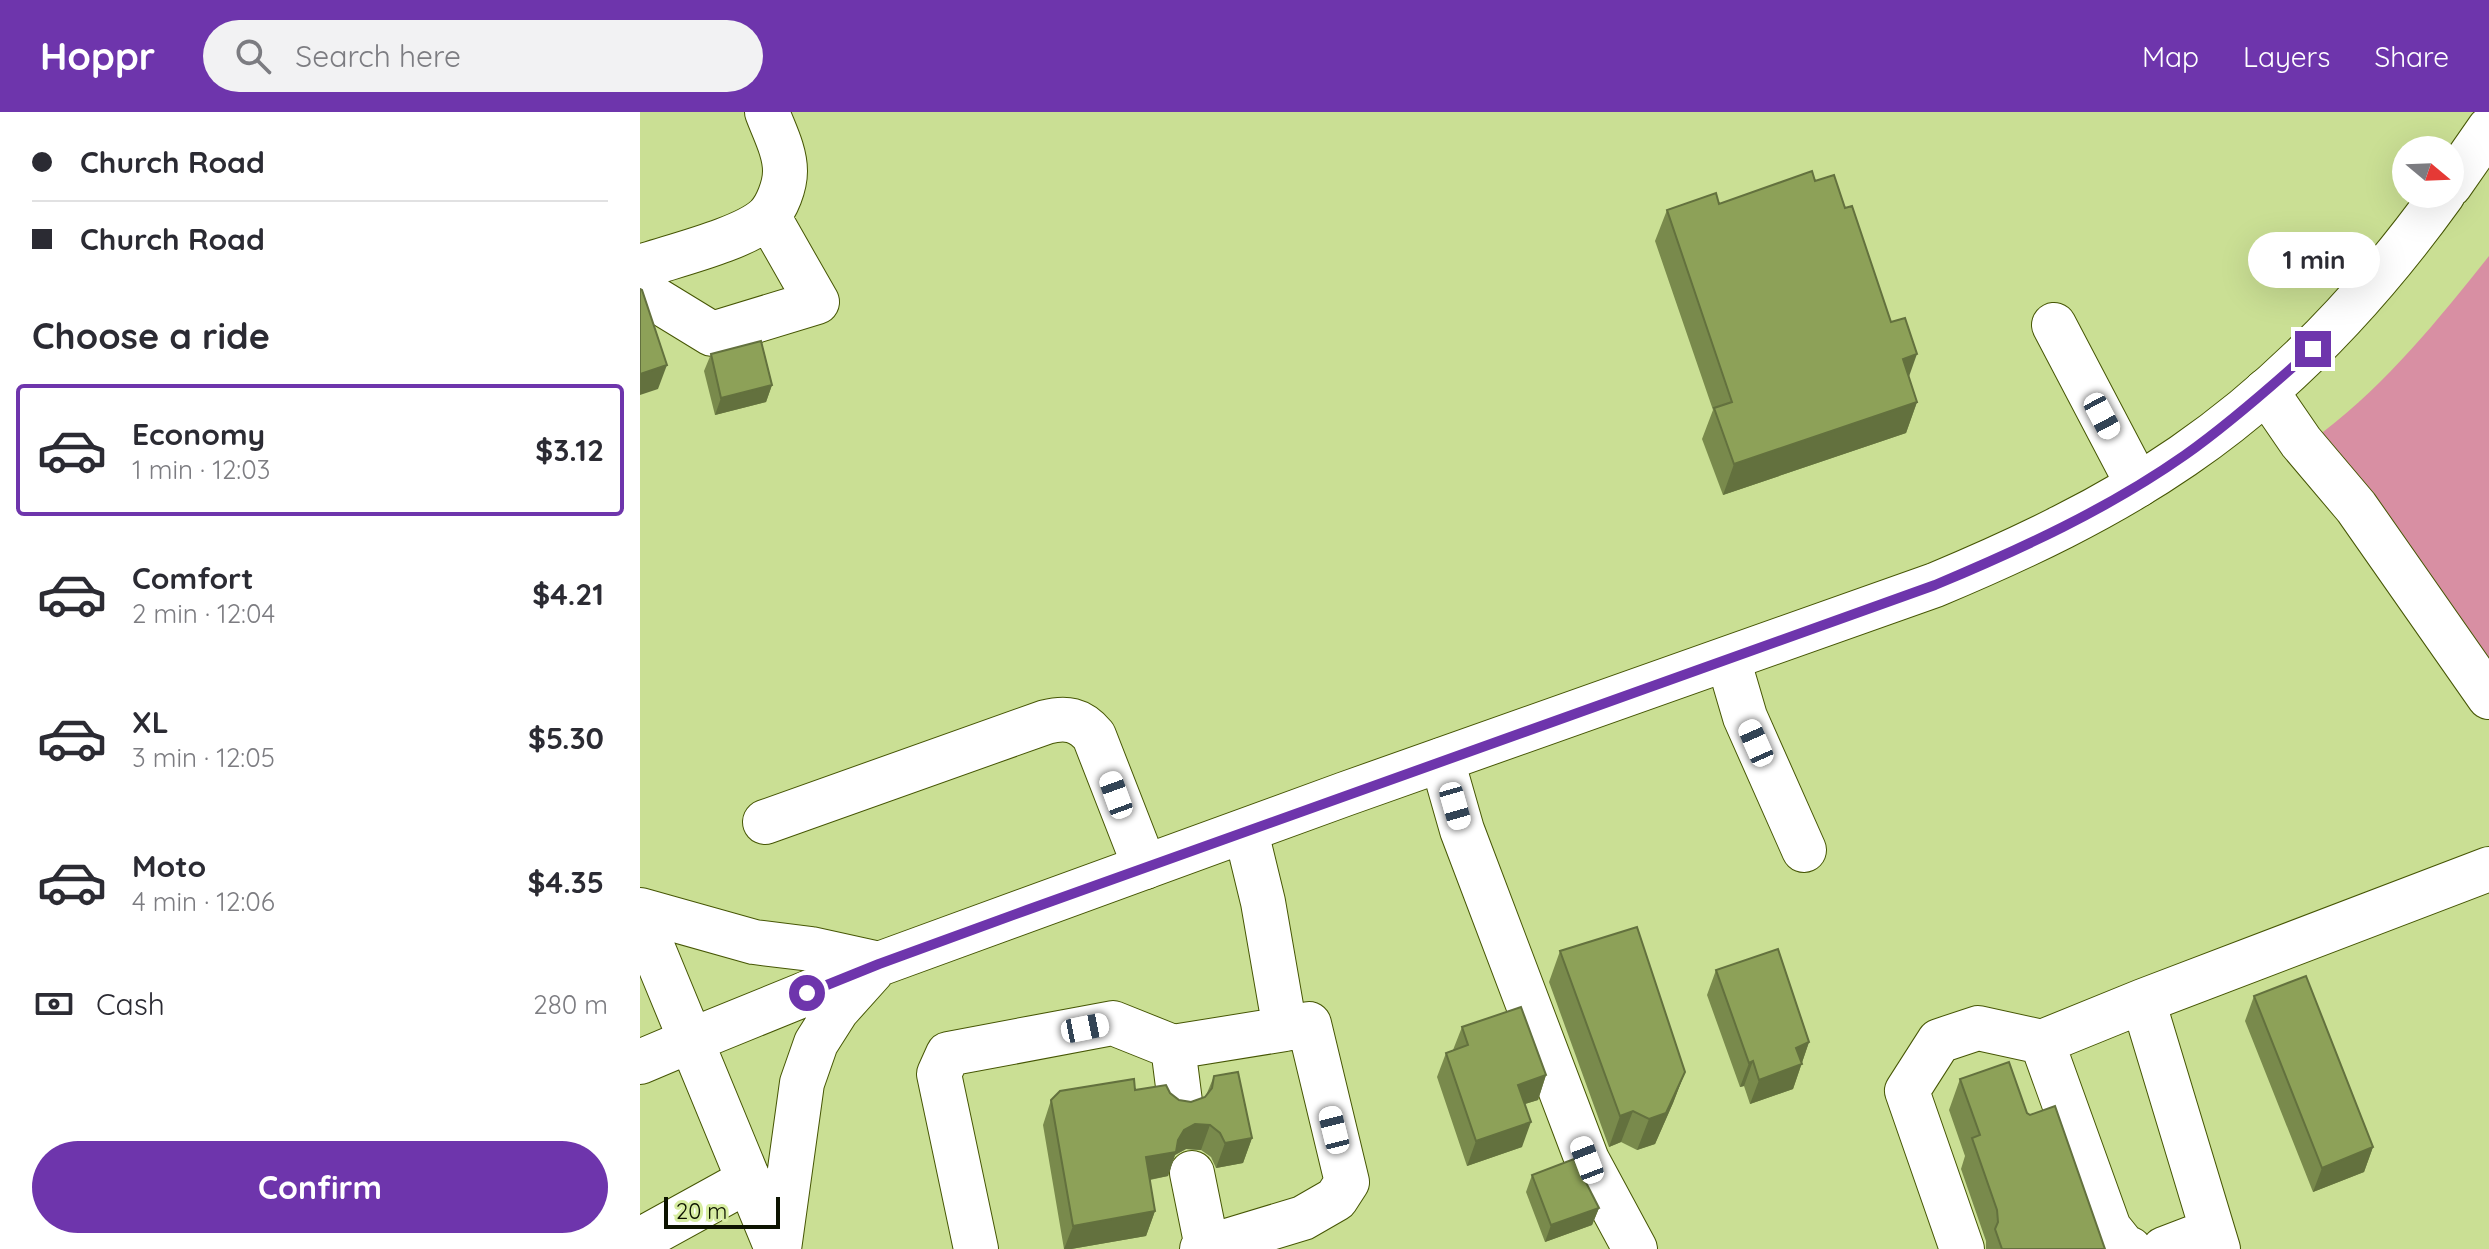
<!DOCTYPE html>
<meta charset="utf-8">
<style>
:root{--surface:#fff;--page:#f2f2f3;--text:#2b2b33;--muted:#7c7c81;--line:#e1e1e2;--accent:#6e35ac}
body{margin:0;font-family:Quicksand,sans-serif;background:var(--page);color:var(--text);height:100vh;display:flex;flex-direction:column;font-size:30px;white-space:nowrap}
*{box-sizing:border-box;margin:0}
p{font-size:26px;color:var(--muted)}
.icon{flex:none;width:44px;height:44px;fill:none;stroke:currentColor;stroke-width:2;stroke-linecap:round;stroke-linejoin:round}
.map{position:relative;flex:1;overflow:hidden}
.sheet{display:flex;flex-direction:column;background:var(--surface);width:640px}
.sheet>*{flex:none}
.banner{display:grid;align-content:center;height:176px;padding:0 32px;background:var(--surface)}
.needle{width:52px;rotate:109deg}
.tools{position:absolute;left:1752px;top:24px;display:grid;gap:16px}
.tools a{display:grid;place-items:center;width:72px;height:72px;border-radius:50%;background:var(--surface);box-shadow:0 8px 32px #0002;font-size:40px}
.scale{position:absolute;left:24px;bottom:20px;width:116px;box-sizing:border-box;padding-left:8px;border:4px solid #0d1300;border-top:0;font-size:22px;line-height:28px;white-space:nowrap;color:#0d1300;-webkit-text-stroke:6px #d7eda1;paint-order:stroke}
.end{position:absolute;width:36px;height:36px;margin:-18px;border:10px solid #6e35ac;background:#fff;box-shadow:0 0 0 4px #fff}
.from{border-radius:50%}
.bubble{position:absolute;height:56px;border-radius:28px;background:var(--surface);box-shadow:0 8px 32px #0002;font-size:26px;font-weight:800;line-height:56px;text-align:center}
.car{position:absolute;width:24px;height:48px;margin:-24px -12px;border-radius:10px;box-shadow:0 0 6px 2px #0007;background:linear-gradient(#fff 24%,#345 0 40%,#fff 0 76%,#345 0 86%,#fff 0)}
.banner b{display:flex;align-items:center;gap:28px;height:76px;font-size:30px}
.banner b+b{border-top:2px solid var(--line)}
.banner i{width:20px;height:20px;background:var(--text)}
ul{padding:0;list-style:none}
li{display:flex;align-items:center;gap:24px;height:132px;margin:0 16px 12px;padding:0 16px;border:4px solid transparent;border-radius:8px}
li div{flex:1}
li b{display:block;font-size:30px}
li em{font-style:normal;font-weight:800}
li.on{border-color:var(--accent)}
li>.icon{width:72px;height:72px;stroke-width:1.5}
h2{padding:0 32px;font-size:36px;line-height:96px}
.pay{display:flex;align-items:center;gap:20px;height:88px;padding:0 32px;font-size:30px}
.pay p{margin-inline-start:auto}
.button{display:flex;gap:16px;margin-top:auto;padding:16px 32px}
.button a{flex:1;height:92px;border-radius:48px;background:var(--accent);color:#fff;font-size:32px;font-weight:800;line-height:92px;text-align:center}
header{display:flex;align-items:center;gap:48px;box-sizing:border-box;height:112px;padding:0 40px;background:var(--accent);color:#fff}
header strong{font-size:38px}
nav{display:flex;gap:44px;margin-inline-start:auto;font-size:28px}
.search{width:560px;height:72px;background:var(--page);display:flex;align-items:center;gap:20px;box-sizing:border-box;padding:0 28px;border-radius:44px;color:var(--muted);font-size:30px}
main{display:flex;flex:1;min-height:0}
.map>svg:first-child{display:block}
.green{fill:#d88fa3}
.lines{fill:none;stroke-linecap:round;stroke-linejoin:round}
.minor-casing{stroke:#465604;stroke-width:46}
.major-casing{stroke:#465604;stroke-width:46}
.minor{stroke:#fff;stroke-width:44}
.major{stroke:#fff;stroke-width:44}
.wall{fill:#798a4c}
.shaded-wall{fill:#63713e}
.building{fill:#8da158;stroke:#63713e;stroke-width:2}
.route{stroke:#6e35ac;stroke-width:10}
</style>
<header>
<strong>Hoppr</strong>
<div class="search"><svg class="icon" aria-label="search" viewBox="0 0 24 24"><circle cx="10" cy="10" r="6"/><path d="M15 15l6 6"/></svg>Search here</div>
<nav><a>Map</a><a>Layers</a><a>Share</a></nav>
</header>
<main>
<section class="sheet">
<div class="banner">
<b><i class="from"></i>Church Road</b>
<b><i></i>Church Road</b>
</div>
<h2>Choose a ride</h2>
<ul>
<li class="on"><svg class="icon" aria-label="car" viewBox="0 0 24 24"><path d="M5 17H2v-5l4-1 3-4h7l3 4 3 1v5h-3M9 17h6M6 11h13"/><circle cx="7" cy="17" r="2"/><circle cx="17" cy="17" r="2"/></svg><div><b>Economy</b><p>1 min · 12:03</p></div><em>$3.12</em></li>
<li><svg class="icon" aria-label="car" viewBox="0 0 24 24"><path d="M5 17H2v-5l4-1 3-4h7l3 4 3 1v5h-3M9 17h6M6 11h13"/><circle cx="7" cy="17" r="2"/><circle cx="17" cy="17" r="2"/></svg><div><b>Comfort</b><p>2 min · 12:04</p></div><em>$4.21</em></li>
<li><svg class="icon" aria-label="car" viewBox="0 0 24 24"><path d="M5 17H2v-5l4-1 3-4h7l3 4 3 1v5h-3M9 17h6M6 11h13"/><circle cx="7" cy="17" r="2"/><circle cx="17" cy="17" r="2"/></svg><div><b>XL</b><p>3 min · 12:05</p></div><em>$5.30</em></li>
<li><svg class="icon" aria-label="car" viewBox="0 0 24 24"><path d="M5 17H2v-5l4-1 3-4h7l3 4 3 1v5h-3M9 17h6M6 11h13"/><circle cx="7" cy="17" r="2"/><circle cx="17" cy="17" r="2"/></svg><div><b>Moto</b><p>4 min · 12:06</p></div><em>$4.35</em></li>
</ul>
<div class="pay"><svg class="icon" aria-label="cash" viewBox="0 0 24 24"><path d="M3 7h18v10H3z"/><circle cx="12" cy="12" r="2"/></svg>Cash<p>280 m</p></div>
<div class="button"><a>Confirm</a></div>
</section>
<div class="map">
<svg width="1849" height="1137" viewBox="0 0 1849 1137">
<rect width="100%" height="100%" fill="#cadf94"/>
<path class="green" d="M1849 144V570L1684 331 1683 320C1748 270 1798 208 1849 144Z"/>
<g class="lines">
<defs>
<path id="minor" d="M0 155C32 144 104 127 127 105 137 95 145 74 145 59 145 39 134 19 127 0
M0 178 72 222 177 190 128 104
M1414 213 1498 373
M1626 279 1661 330 1716 395 1849 585
M1088 547 1105 605 1164 738
M802 648 822 718 947 1048 995 1137
M125 710 406 610C426 605 440 607 454 624L505 755
M1503 889 1578 1137
M1402 930 1469 1116 1485 1136 1490 1137
M533 935 540 990
M0 950 52 928
M552 1061 567 1135 562 1137
M0 1128 109 1068
M567 1135 663 1106 696 1087 707 1070 669 912 645 917
M336 1137 299 962 308 942 473 911 533 935 645 917 623 790 606 720
M1322 1137 1267 979 1299 929 1338 916 1402 930 1503 889 1849 757
M1524 1137 1571 1119"/>
<path id="major" d="M1810 73 1849 17
M0 798 114 830 171 837 239 852
M0 805 137 1137
M52 928 239 852 705 682 1295 473C1381 437 1466 397 1543 344 1645 274 1731 182 1803 82
M139 1137 162 971 176 931 197 898 232 859"/>
</defs>
<use href="#minor" class="minor-casing"/>
<use href="#major" class="major-casing"/>
<use href="#minor" class="minor"/>
<use href="#major" class="major"/>
</g>
<path class="wall" d="M1175 69 1205 96 1277 290 1266 321 1083 383 1062 327 1073 298 1015 129 1027 98 1079 92Z
M71 242 132 273 126 290 75 303 64 259Z
M920 839 1045 960 1033 991 1015 1032 997 1038 981 1030 969 1035 909 870Z
M1076 858 1169 930 1153 977 1110 992 1104 974 1100 975 1067 883Z
M1614 884 1733 1035 1724 1060 1673 1080 1605 909Z
M822 915 906 963 898 988 885 992 882 1035 827 1054 797 965 806 941 813 938Z
M574 964 612 1026 603 1051 576 1056 571 1045 561 1038 546 1037 535 1043 528 1064 510 1068 515 1099 506 1124 431 1137H424L403 1013 411 988 495 978 530 981 539 988 551 990 565 985 567 981Z
M1320 967 1387 1001 1465 1137H1346V1129L1321 1057 1325 1044 1309 998Z
M892 1063 959 1096 952 1113 905 1130 886 1080Z"/>
<path class="shaded-wall" d="M1277 242 1266 273 1263 247Z
M27 253 18 277 0 283V262Z
M132 273 126 290 75 303 81 286Z
M1277 290 1266 321 1083 383 1094 352Z
M1169 930 1153 977 1110 992 1119 968 1156 936Z
M1113 949 1104 974 1100 975 1109 951Z
M1045 960 1033 991 1015 1032 997 1038 1009 1007Z
M906 963 898 988 869 997 878 973Z
M993 999 981 1030 969 1035 980 1004Z
M891 1010 882 1035 827 1054 836 1029Z
M555 1012 570 1013 561 1038 546 1037 535 1043 528 1064 497 1070 506 1045 538 1028 544 1018Z
M612 1026 603 1051 576 1056 585 1031Z
M1733 1035 1724 1060 1673 1080 1682 1056Z
M959 1096 952 1113 905 1130 911 1113Z
M515 1099 506 1124 431 1137H424L433 1114Z"/>
<path class="building" d="M1172 59 1175 69 1194 63 1205 96 1212 94 1251 210 1265 206 1277 242 1263 247 1277 290 1094 352 1074 296 1092 290 1027 98 1076 81 1079 92Z
M0 177 2 178 27 253 0 262Z
M121 229 132 273 81 286 71 242Z
M997 815 1045 960 1026 1001 1009 1007 993 999 980 1004 920 839Z
M1138 837 1169 930 1156 936 1162 952 1119 968 1113 949 1109 951 1076 858Z
M1666 864 1733 1035 1682 1056 1614 884Z
M881 895 906 963 878 973 891 1010 836 1029 806 941 828 933 822 915Z
M1369 950 1387 1001 1390 1003 1415 994 1465 1137H1362L1355 1117 1358 1110 1357 1098 1332 1026 1340 1023 1320 967Z
M598 960 612 1026 585 1031 580 1021 570 1013 555 1012 544 1018 538 1028 536 1040 506 1045 515 1099 433 1114 411 988 420 979 494 967 495 978 526 973 530 981 539 988 551 990 565 985 572 976 574 964Z
M934 1047 959 1096 911 1113 892 1063Z"/>
<g class="lines">
<path class="route" d="M167 881 239 852 387 798 1295 473C1381 437 1468 397 1545 343 1590 311 1632 274 1673 237"/>
</g>
</svg>
<div class="tools">
<a><svg class="needle" viewBox="-14 -14 28 28"><path d="M0-13l5 13h-10z" fill="#e53935"/><path d="M0 13l5-13h-10z" fill="#7c7c81"/></svg></a>
</div>
<div class="scale">20 m</div>
<i class="end from" style="left:167px;top:881px"></i>
<i class="end" style="left:1673px;top:237px"></i>
<div class="bubble" style="left:1608px;top:120px;width:132px">1 min</div>
<i class="car" style="left:1462px;top:304px;rotate:152deg"></i>
<i class="car" style="left:1116px;top:631px;rotate:336deg"></i>
<i class="car" style="left:476px;top:683px;rotate:340deg"></i>
<i class="car" style="left:815px;top:694px;rotate:164deg"></i>
<i class="car" style="left:445px;top:916px;rotate:79deg"></i>
<i class="car" style="left:694px;top:1018px;rotate:346deg"></i>
<i class="car" style="left:947px;top:1048px;rotate:339deg"></i>
</div>
</main>
